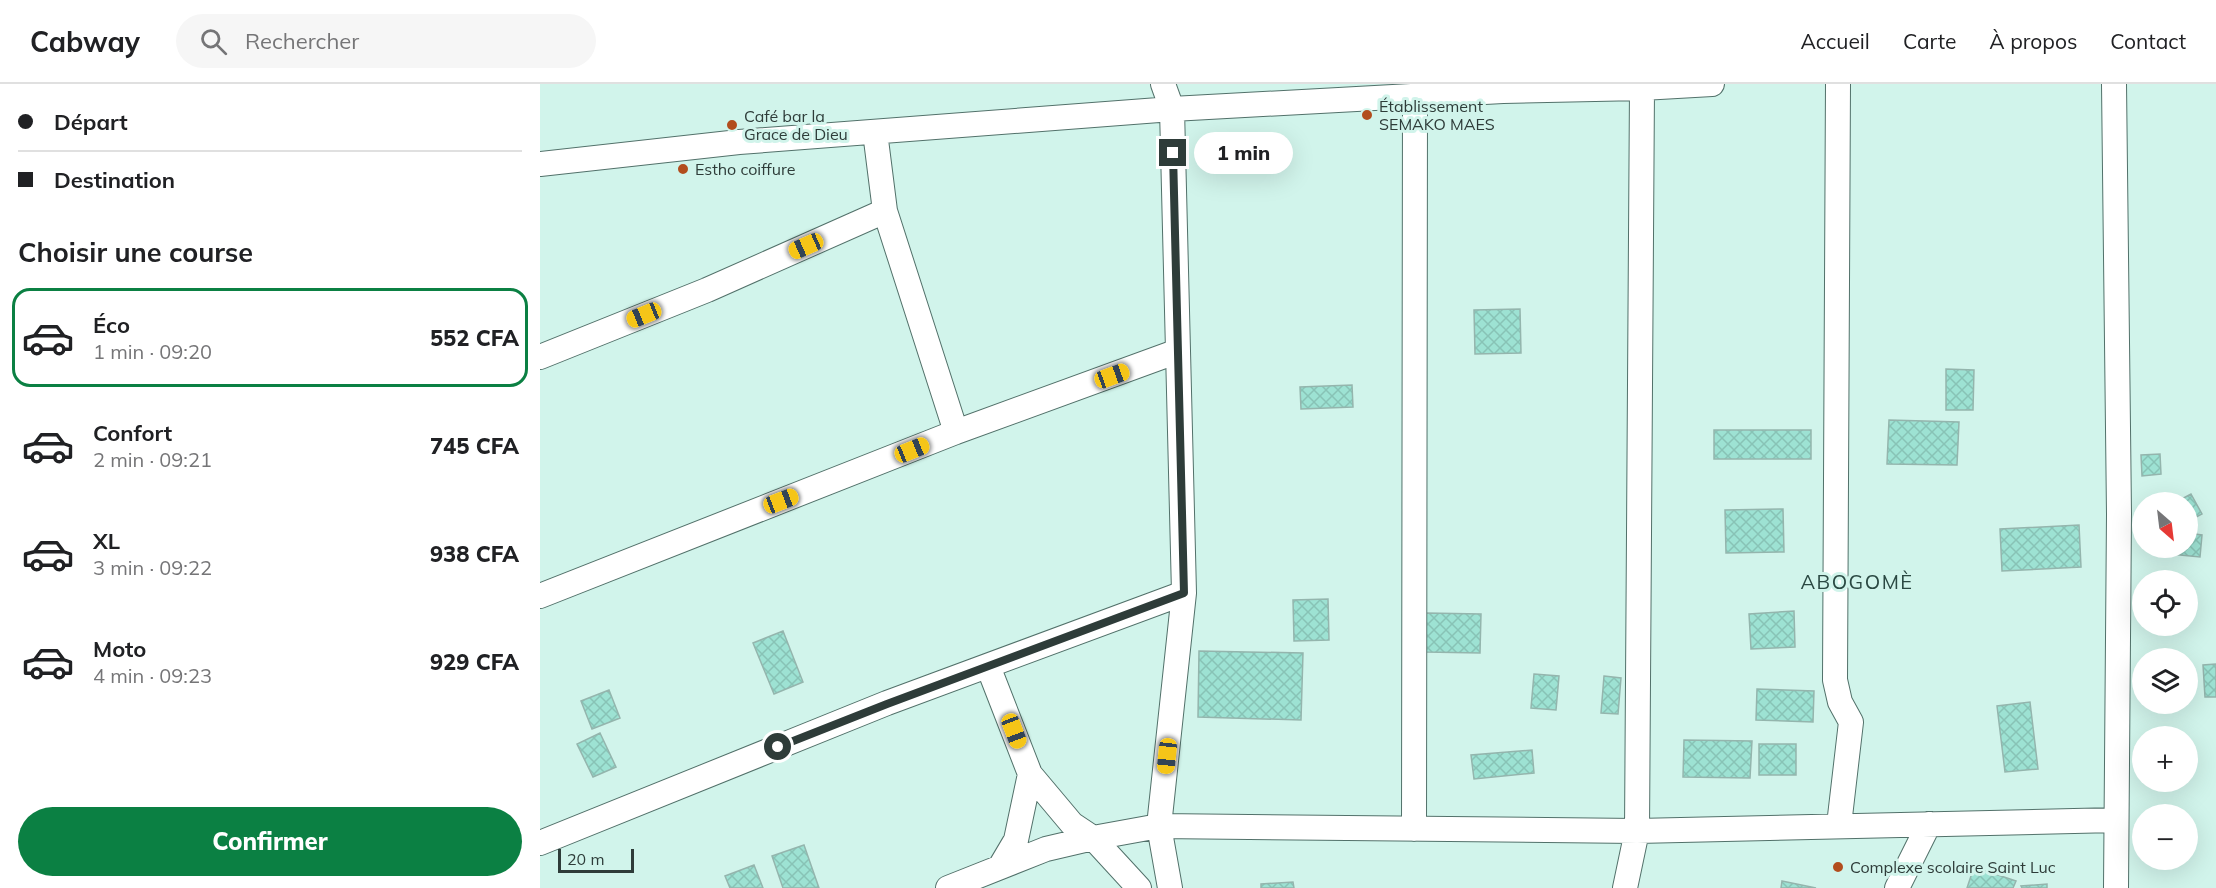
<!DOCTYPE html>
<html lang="fr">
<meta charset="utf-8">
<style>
:root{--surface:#fff;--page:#f6f6f6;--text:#202124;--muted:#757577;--line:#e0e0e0;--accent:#0b8043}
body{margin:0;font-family:Mulish,sans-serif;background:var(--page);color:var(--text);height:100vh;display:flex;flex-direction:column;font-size:22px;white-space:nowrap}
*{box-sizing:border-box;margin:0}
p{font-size:20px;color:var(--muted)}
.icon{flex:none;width:33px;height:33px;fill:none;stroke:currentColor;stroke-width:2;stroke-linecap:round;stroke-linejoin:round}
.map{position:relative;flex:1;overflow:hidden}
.panel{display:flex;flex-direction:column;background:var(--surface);width:540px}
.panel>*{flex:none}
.hud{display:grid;align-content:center;height:132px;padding:0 18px;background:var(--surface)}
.needle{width:39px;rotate:152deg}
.fabs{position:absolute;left:1592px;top:408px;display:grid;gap:12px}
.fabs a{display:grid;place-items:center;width:66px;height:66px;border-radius:50%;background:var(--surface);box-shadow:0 6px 24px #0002;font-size:30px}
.scale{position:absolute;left:18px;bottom:15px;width:76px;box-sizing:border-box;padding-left:6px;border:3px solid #2e3c39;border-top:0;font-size:16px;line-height:21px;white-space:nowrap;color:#2e3c39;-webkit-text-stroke:4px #d1f4eb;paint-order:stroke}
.end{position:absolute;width:27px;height:27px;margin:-14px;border:8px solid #2e3c39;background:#fff;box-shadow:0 0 0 3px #fff}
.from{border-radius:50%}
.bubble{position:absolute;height:42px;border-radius:21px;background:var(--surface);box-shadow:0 6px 24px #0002;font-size:20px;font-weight:800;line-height:42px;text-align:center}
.car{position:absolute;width:18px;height:36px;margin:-18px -9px;border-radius:8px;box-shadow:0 0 4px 2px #0007;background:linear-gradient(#f5c518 24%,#345 0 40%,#f5c518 0 76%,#345 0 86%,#f5c518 0)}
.hud b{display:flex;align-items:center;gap:21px;height:57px;font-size:22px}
.hud b+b{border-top:2px solid var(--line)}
.hud i{width:15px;height:15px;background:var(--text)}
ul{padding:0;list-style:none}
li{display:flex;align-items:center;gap:18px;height:99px;margin:0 12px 9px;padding:0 6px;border:3px solid transparent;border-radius:18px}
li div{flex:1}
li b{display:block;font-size:22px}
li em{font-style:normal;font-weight:800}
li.current{border-color:var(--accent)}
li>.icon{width:54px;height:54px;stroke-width:1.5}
h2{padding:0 18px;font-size:27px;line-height:72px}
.cta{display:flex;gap:12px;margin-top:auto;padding:12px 18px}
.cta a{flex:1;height:69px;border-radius:36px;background:var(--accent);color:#fff;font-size:24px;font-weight:800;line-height:69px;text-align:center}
header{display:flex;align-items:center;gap:36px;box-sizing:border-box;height:84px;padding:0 30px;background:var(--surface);border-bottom:2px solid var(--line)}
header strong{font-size:28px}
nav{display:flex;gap:33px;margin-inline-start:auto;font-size:21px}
.search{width:420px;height:54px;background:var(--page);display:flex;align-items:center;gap:15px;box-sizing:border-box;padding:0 21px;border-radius:33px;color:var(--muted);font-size:22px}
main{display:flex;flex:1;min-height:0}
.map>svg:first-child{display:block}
.building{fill:url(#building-cross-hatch);stroke:#94b5ad;stroke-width:1.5}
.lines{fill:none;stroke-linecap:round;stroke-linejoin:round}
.minor-casing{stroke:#52716a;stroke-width:26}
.minor{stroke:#fff;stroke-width:24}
.route{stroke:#2e3c39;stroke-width:8}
.poi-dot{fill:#b24d1d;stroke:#d1f4eb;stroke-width:2}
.labels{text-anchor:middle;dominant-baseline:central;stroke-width:6;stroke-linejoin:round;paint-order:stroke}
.poi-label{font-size:16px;fill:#2e3c39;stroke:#d1f4eb;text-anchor:start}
.quarter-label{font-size:20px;letter-spacing:1.5px;fill:#2a4842;stroke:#d1f4eb}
</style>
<header>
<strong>Cabway</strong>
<div class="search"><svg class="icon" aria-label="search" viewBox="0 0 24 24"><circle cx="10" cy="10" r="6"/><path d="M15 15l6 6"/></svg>Rechercher</div>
<nav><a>Accueil</a><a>Carte</a><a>À propos</a><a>Contact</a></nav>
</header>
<main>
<section class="panel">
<div class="hud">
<b><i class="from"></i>Départ</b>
<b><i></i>Destination</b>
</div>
<h2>Choisir une course</h2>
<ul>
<li class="current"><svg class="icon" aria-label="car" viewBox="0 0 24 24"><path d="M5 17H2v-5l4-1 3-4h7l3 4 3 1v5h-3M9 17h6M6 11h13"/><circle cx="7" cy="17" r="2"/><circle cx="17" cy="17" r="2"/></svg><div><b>Éco</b><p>1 min · 09:20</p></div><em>552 CFA</em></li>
<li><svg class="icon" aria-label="car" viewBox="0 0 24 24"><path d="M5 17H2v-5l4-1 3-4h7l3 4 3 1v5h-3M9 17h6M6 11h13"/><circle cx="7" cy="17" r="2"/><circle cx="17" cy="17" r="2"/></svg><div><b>Confort</b><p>2 min · 09:21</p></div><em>745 CFA</em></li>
<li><svg class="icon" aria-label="car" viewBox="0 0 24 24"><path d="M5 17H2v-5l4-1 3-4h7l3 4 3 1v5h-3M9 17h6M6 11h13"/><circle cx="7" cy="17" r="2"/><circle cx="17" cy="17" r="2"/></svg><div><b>XL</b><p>3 min · 09:22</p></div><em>938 CFA</em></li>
<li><svg class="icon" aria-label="car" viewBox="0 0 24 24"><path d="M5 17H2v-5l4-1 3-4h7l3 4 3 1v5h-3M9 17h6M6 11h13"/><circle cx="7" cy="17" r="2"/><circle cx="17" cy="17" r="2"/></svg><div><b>Moto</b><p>4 min · 09:23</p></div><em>929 CFA</em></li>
</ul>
<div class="cta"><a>Confirmer</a></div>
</section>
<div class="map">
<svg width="1676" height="804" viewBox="0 0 1676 804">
<defs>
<pattern id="building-cross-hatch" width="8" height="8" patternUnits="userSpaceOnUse" patternTransform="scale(1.5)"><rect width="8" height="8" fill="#9de2d3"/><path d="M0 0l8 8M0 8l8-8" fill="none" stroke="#88c3b6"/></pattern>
</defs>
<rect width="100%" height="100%" fill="#d1f4eb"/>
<path class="building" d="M980 225 981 269 935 270 934 226Z
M1406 285 1434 286 1433 326H1406Z
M812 301 813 323 761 325 760 303Z
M1349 336 1419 338 1417 381 1347 380Z
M1174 346H1271V375H1174Z
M1620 370 1621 390 1602 392 1601 371Z
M1651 410 1662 430 1647 438V418H1636Z
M1243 425 1244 468 1186 469 1185 426Z
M1539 441 1541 483 1462 487 1460 445Z
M1647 449 1662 451 1660 473 1620 469 1621 464H1647Z
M788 515 789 556 754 557 753 516Z
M1254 527 1255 563 1211 565 1209 530Z
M886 529 941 530 940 569 886 568Z
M243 547 263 598 234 610 213 559Z
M659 567 763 569 761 636 658 633Z
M1676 580V613H1665L1663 581Z
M994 590 1019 592 1016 626 991 624Z
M1064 592 1081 594 1078 630 1061 629Z
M1217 605 1274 607 1273 638 1216 636Z
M69 606 80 634 52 645 41 617Z
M1490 618 1498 685 1465 688 1457 622Z
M60 649 76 683 53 693 37 660Z
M1144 656 1212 657 1210 694 1143 693Z
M1219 660H1256V691H1219Z
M992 666 994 689 934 695 931 671Z
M264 761 279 804H243L232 772Z
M214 781 223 804H190L185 792Z
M1434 783 1476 797 1473 804H1427Z
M1242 797 1276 804H1241Z
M753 798 754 804H721V800Z
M1507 800V804H1482L1481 802Z"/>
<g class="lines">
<defs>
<path id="minor" d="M623 0 632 25 644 509 619 742 630 804
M1298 0 1295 596 1300 618 1311 638 1299 741
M1574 0 1579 430 1576 804
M335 48 345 127 416 348
M0 80 199 58 632 25 963 7 1102 4 1172 0
M0 273 167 206 345 127
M0 512 416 348 638 267
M448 582 490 690 532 740 553 754 599 804
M874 745 875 12
M0 759 347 619 644 509
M460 783 476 756 490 690
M408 804 506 765 553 754 619 742 1097 747 1576 736
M1085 804 1097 747 1102 4
M1357 804 1389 740"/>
</defs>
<use href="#minor" class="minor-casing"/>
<use href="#minor" class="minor"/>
</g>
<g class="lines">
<path class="route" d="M238 663 347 620 644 509 633 69"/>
</g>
<g class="poi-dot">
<circle cx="827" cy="31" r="6"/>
<circle cx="192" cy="41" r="6"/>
<circle cx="143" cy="85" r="6"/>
<circle cx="1298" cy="783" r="6"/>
</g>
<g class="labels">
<g class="poi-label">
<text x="839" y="22">Établissement<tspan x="839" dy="18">SEMAKO MAES</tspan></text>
<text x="204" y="32">Café bar la<tspan x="204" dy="18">Grace de Dieu</tspan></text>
<text x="155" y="85">Estho coiffure</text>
<text x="1310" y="783">Complexe scolaire Saint Luc</text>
</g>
<g class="quarter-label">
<text x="1317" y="497">ABOGOMÈ</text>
</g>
</g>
</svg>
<div class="fabs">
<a><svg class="needle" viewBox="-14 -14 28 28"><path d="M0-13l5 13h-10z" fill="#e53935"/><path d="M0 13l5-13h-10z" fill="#757577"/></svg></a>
<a><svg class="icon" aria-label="locate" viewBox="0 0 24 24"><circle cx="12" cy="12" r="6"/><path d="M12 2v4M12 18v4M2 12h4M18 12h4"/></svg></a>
<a><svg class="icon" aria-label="layers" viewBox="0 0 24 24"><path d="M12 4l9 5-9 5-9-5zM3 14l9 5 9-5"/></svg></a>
<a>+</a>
<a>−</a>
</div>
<div class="scale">20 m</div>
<i class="end from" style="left:238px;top:663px"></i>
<i class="end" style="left:633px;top:69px"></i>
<div class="bubble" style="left:654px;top:48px;width:99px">1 min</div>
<i class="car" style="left:266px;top:162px;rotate:246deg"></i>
<i class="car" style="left:104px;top:231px;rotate:248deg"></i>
<i class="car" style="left:572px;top:292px;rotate:70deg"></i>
<i class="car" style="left:372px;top:366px;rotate:68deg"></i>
<i class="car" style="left:241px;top:417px;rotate:69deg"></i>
<i class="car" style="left:474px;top:647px;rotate:159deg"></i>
<i class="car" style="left:627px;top:672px;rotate:186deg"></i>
</div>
</main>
